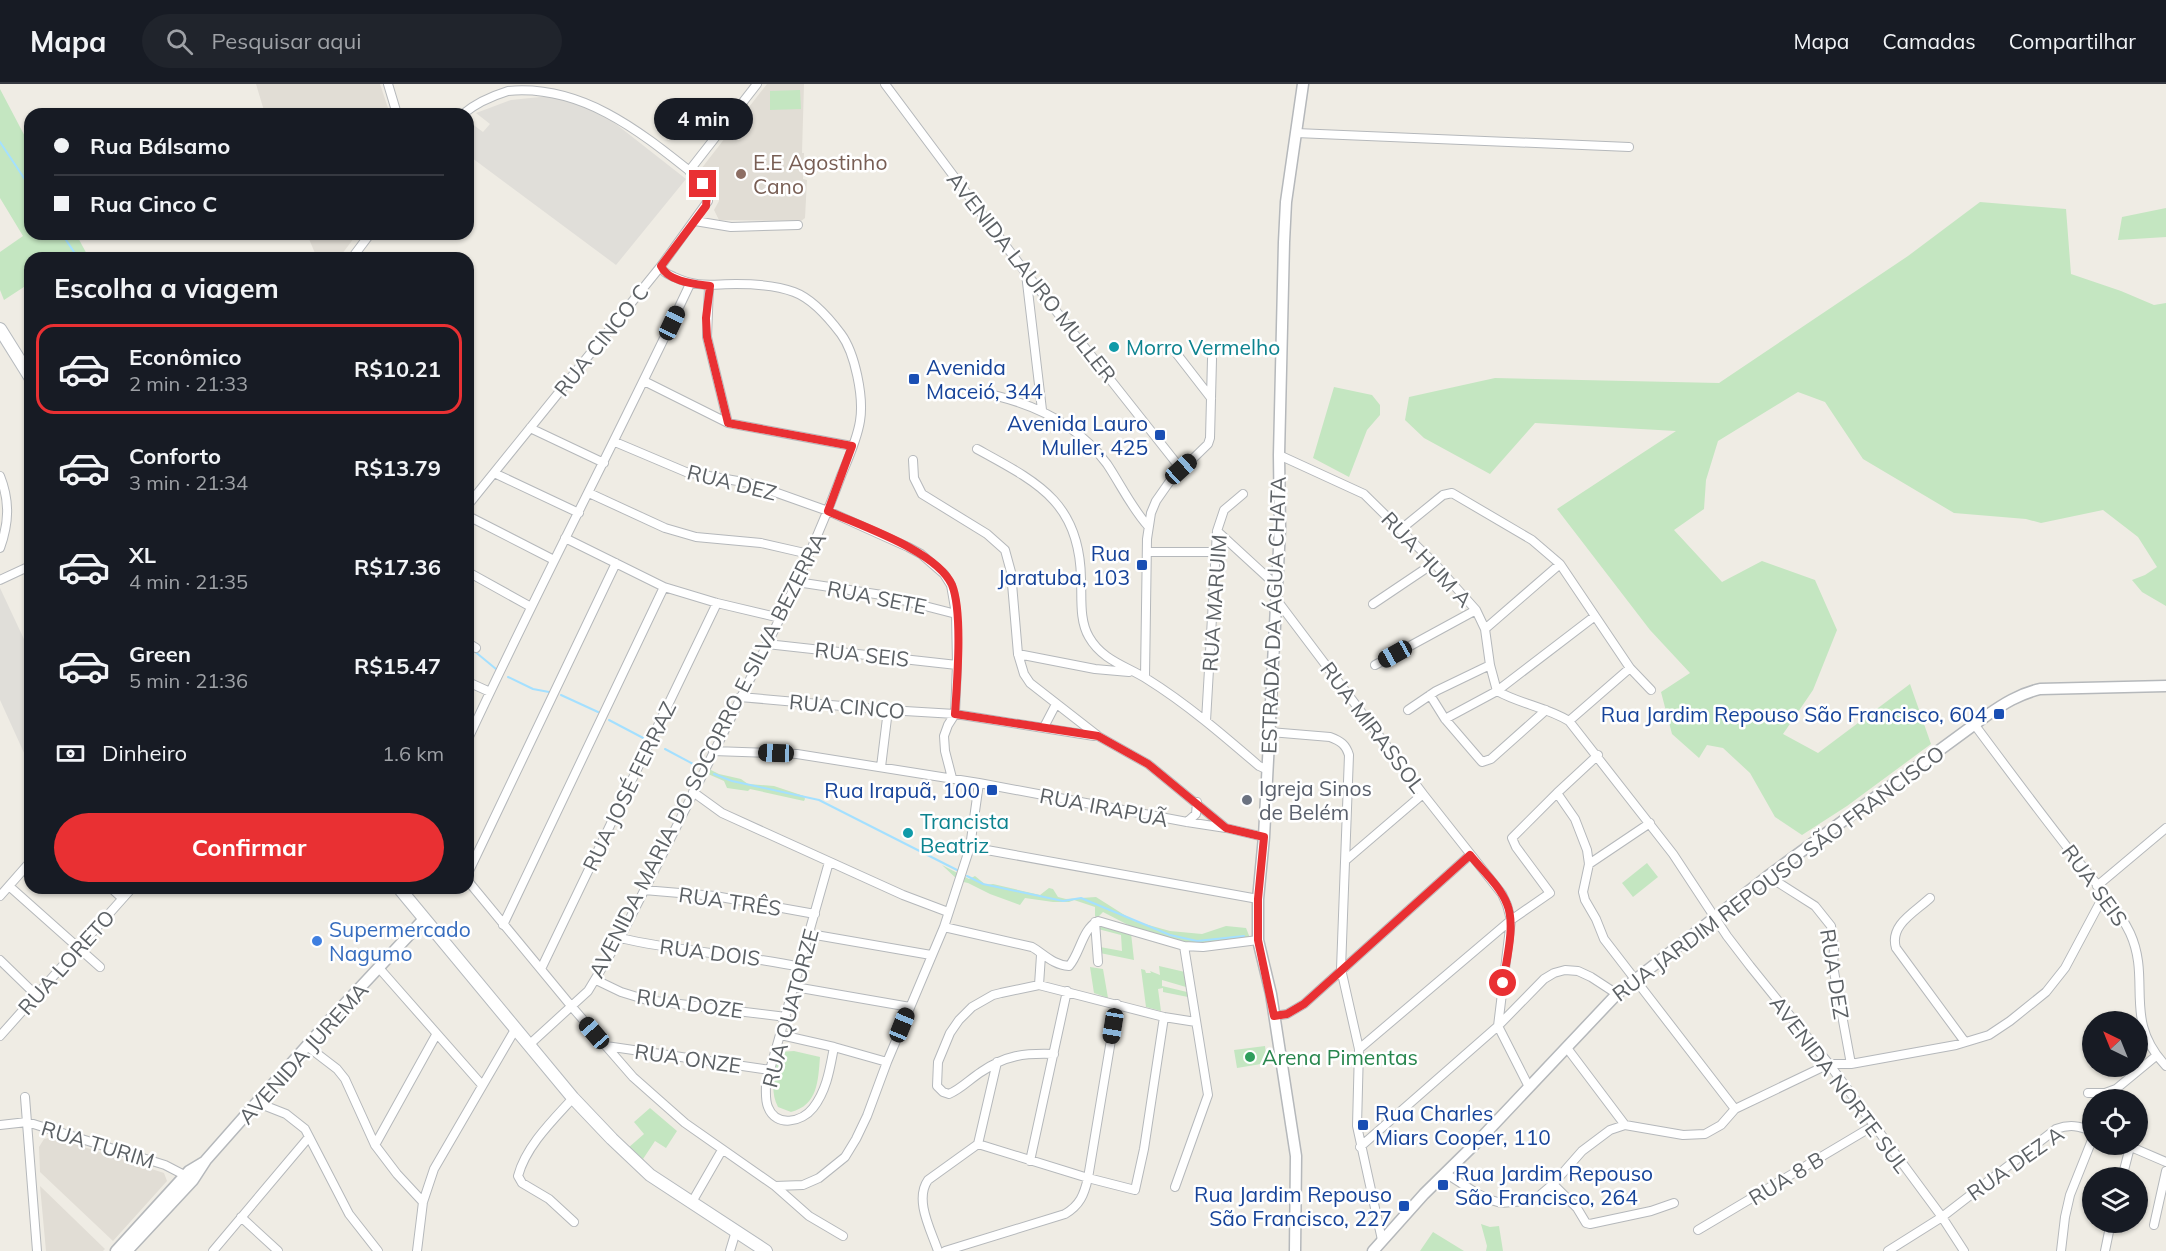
<!DOCTYPE html>
<html lang="pt">
<meta charset="utf-8">
<style>
:root{--surface:#171b24;--page:#20242c;--text:#f1f3f6;--muted:#9ea1a6;--line:#363941;--accent:#e93033}
body{margin:0;font-family:Mulish,sans-serif;background:var(--page);color:var(--text);height:100vh;display:flex;flex-direction:column;font-size:22px;white-space:nowrap}
*{box-sizing:border-box;margin:0}
p{font-size:20px;color:var(--muted)}
.icon{flex:none;width:33px;height:33px;fill:none;stroke:currentColor;stroke-width:2;stroke-linecap:round;stroke-linejoin:round}
.map{position:relative;flex:1;overflow:hidden}
.panel{position:absolute;left:24px;top:168px;width:450px;height:642px;display:flex;flex-direction:column;background:var(--surface);border-radius:18px;box-shadow:0 2px 4px #0004}
.panel>*{flex:none}
.banner{position:absolute;left:24px;top:24px;width:450px;height:132px;border-radius:18px;box-shadow:0 2px 4px #0004;display:grid;align-content:center;height:132px;padding:0 30px;background:var(--surface)}
.needle{width:39px;rotate:317deg}
.tools{position:absolute;left:2082px;top:927px;display:grid;gap:12px}
.tools a{display:grid;place-items:center;width:66px;height:66px;border-radius:50%;background:var(--surface);box-shadow:0 2px 4px #0004;font-size:30px}
.end{position:absolute;width:27px;height:27px;margin:-14px;border:8px solid #e93033;background:#fff;box-shadow:0 0 0 3px #fff}
.from{border-radius:50%}
.bubble{position:absolute;height:42px;border-radius:21px;background:var(--surface);box-shadow:0 2px 4px #0004;font-size:20px;font-weight:700;line-height:42px;text-align:center}
.car{position:absolute;width:18px;height:36px;margin:-18px -9px;border-radius:8px;box-shadow:0 0 4px 2px #0007;background:linear-gradient(#222 24%,#8ab4d8 0 40%,#222 0 76%,#8ab4d8 0 86%,#222 0)}
.banner b{display:flex;align-items:center;gap:21px;height:57px;font-size:22px}
.banner b+b{border-top:2px solid var(--line)}
.banner i{width:15px;height:15px;background:var(--text)}
ul{padding:0;list-style:none}
li{display:flex;align-items:center;gap:18px;height:90px;margin:0 12px 9px;padding:0 18px;border:3px solid transparent;border-radius:18px}
li div{flex:1}
li b{display:block;font-size:22px}
li em{font-style:normal;font-weight:700}
li.current{border-color:var(--accent)}
li>.icon{width:54px;height:54px;stroke-width:1.5}
h2{padding:0 30px;font-size:27px;line-height:72px}
.pay{display:flex;align-items:center;gap:15px;height:66px;padding:0 30px;font-size:22px}
.pay p{margin-inline-start:auto}
.cta{display:flex;gap:12px;margin-top:auto;padding:12px 30px}
.cta a{flex:1;height:69px;border-radius:36px;background:var(--accent);color:#fff;font-size:24px;font-weight:700;line-height:69px;text-align:center}
header{display:flex;align-items:center;gap:36px;box-sizing:border-box;height:84px;padding:0 30px;background:var(--surface);border-bottom:2px solid var(--line)}
header strong{font-size:28px}
nav{display:flex;gap:33px;margin-inline-start:auto;font-size:21px}
.search{width:420px;height:54px;background:var(--page);display:flex;align-items:center;gap:15px;box-sizing:border-box;padding:0 21px;border-radius:33px;color:var(--muted);font-size:22px}
.map>svg:first-child{display:block}
.industrial{fill:#e0ded9}
.education{fill:#e1ddd5}
.green{fill:#c4e6c1}
.lines{fill:none;stroke-linecap:round;stroke-linejoin:round}
.stream{stroke:#a4e0ff;stroke-width:2}
.minor-casing{stroke:#b5b8bb;stroke-width:10}
.tertiary-casing{stroke:#b5b8bb;stroke-width:13}
.secondary-casing{stroke:#b6babe;stroke-width:14}
.minor{stroke:#fff;stroke-width:8}
.tertiary{stroke:#fff;stroke-width:10}
.secondary{stroke:#fff;stroke-width:12}
.route{stroke:#e93033;stroke-width:8}
.education-dot{fill:#8d6e63;stroke:#fff;stroke-width:2}
.culture-dot{fill:#0f9aa8;stroke:#fff;stroke-width:2}
.transit-dot{fill:#1a4fb4;stroke:#fff;stroke-width:2}
.worship-dot{fill:#6b7280;stroke:#fff;stroke-width:2}
.shop-dot{fill:#3f7fe0;stroke:#fff;stroke-width:2}
.leisure-dot{fill:#2e9e5b;stroke:#fff;stroke-width:2}
.labels{text-anchor:middle;dominant-baseline:central;stroke-width:5;stroke-linejoin:round;paint-order:stroke}
.education-label{font-size:21px;fill:#785e54;stroke:#fff;text-anchor:start}
.street-label{font-size:21px;fill:#5c6165;stroke:#fff}
.culture-label{font-size:21px;fill:#0d838f;stroke:#fff;text-anchor:start}
.transit-label{font-size:21px;fill:#164399;stroke:#fff;text-anchor:end}
.worship-label{font-size:21px;fill:#5b616d;stroke:#fff;text-anchor:start}
.shop-label{font-size:21px;fill:#366cbe;stroke:#fff;text-anchor:start}
.leisure-label{font-size:21px;fill:#27864d;stroke:#fff;text-anchor:start}
</style>
<header>
<strong>Mapa</strong>
<div class="search"><svg class="icon" aria-label="search" viewBox="0 0 24 24"><circle cx="10" cy="10" r="6"/><path d="M15 15l6 6"/></svg>Pesquisar aqui</div>
<nav><a>Mapa</a><a>Camadas</a><a>Compartilhar</a></nav>
</header>
<div class="map">
<svg width="2166" height="1167" viewBox="0 0 2166 1167">
<rect width="100%" height="100%" fill="#efece4"/>
<path class="industrial" d="M550 12 598 26 686 95 616 181 468 71V37L483 48 490 40 476 29 511 16Z
M0 504 30 568V682L0 616Z"/>
<path class="education" d="M256 0H380L390 30H265Z
M767 0H804L802 69H804L803 95 807 96 805 134 801 137 719 136 714 126 719 117 717 101H713L701 85Z
M307 150H357L339 174H317Z
M53 1053 164 1089 167 1097 113 1157 40 1088 39 1063 44 1055Z
M40 1102 105 1165 103 1167H46Z"/>
<path class="green" d="M0 5 30 62V150H76L89 174H30V199L4 216 0 206V168L23 152 0 114Z
M800 6 801 25 770 26V7Z
M1980 118 2066 125 2071 190 2121 207 2154 221 2166 219V522L2142 508 2132 496 2145 491 2157 483 2138 453 2103 426 2041 439 2026 435 1954 429 1863 375 1825 318 1798 308 1718 357 1706 396 1704 425 1674 446 1722 498 1762 477 1815 496 1837 546 1813 606 1783 650 1818 669 1910 600 1931 660 1847 722 1802 751 1775 733 1750 689 1723 664 1707 661 1699 674 1672 650 1661 608 1690 589 1650 546 1557 425 1676 347 1535 339 1490 390 1424 354 1405 336 1409 313 1495 294 1719 299 1908 172Z
M2166 124V153L2118 156 2122 133Z
M1334 303 1372 311 1380 321V331L1367 346 1349 393 1313 374Z
M709 685 719 690 741 695 748 700 774 702 804 712 805 715 804 717 750 705 748 707 727 704 724 697 708 690Z
M1647 779 1658 793 1633 813 1622 799Z
M942 781 969 795 975 792 986 801 993 800 1040 811 1049 804 1053 805 1058 813 1066 815 1096 813 1134 837 1170 847 1202 850 1226 842 1246 844 1250 854 1194 861 1136 845 1103 828 1097 834 1095 832V823L1074 816 1069 818H1053L1025 814 1020 821 990 810 968 799 959 797Z
M1100 842 1131 849 1134 876 1100 869V863L1122 867 1121 851 1098 845Z
M1159 882 1185 888 1186 903 1162 896V902L1187 908 1188 913 1163 908V904L1158 905 1161 927 1146 923 1141 885 1145 886 1146 889H1151L1150 887 1160 891Z
M1090 883 1103 885 1108 914 1094 909Z
M1265 962 1267 979 1237 984 1234 966Z
M794 967 820 973C818 997 818 1021 791 1028L778 1023C769 1006 775 986 779 968Z
M650 1024 677 1047 666 1064 655 1057 643 1075 628 1064 644 1050 634 1038Z
M1481 1140 1490 1143 1499 1142 1503 1167H1486L1487 1162Z
M1433 1148 1464 1167H1420Z"/>
<g class="lines">
<path class="stream" d="M0 58 30 103
M62 150 78 174
M473 566 496 585
M508 593 533 605 549 608
M561 611 598 628
M609 636 647 656
M665 665 695 681
M714 690 732 697 819 716 957 786
M967 792 983 800 1063 817 1081 814 1170 851 1197 857 1244 852"/>
<defs>
<path id="minor" d="M388 0 397 30
M885 0 1026 189 1181 385
M463 30C476 19 492 12 508 7 584 0 643 50 697 93L703 100 708 117 661 182 468 421
M1296 49 1629 63
M689 87 757 0
M695 137 731 143 798 141
M352 174 370 150
M1026 190 1042 326
M709 202 707 253 728 339
M1173 265 1211 314
M644 297 728 339 852 362
M973 307C1026 316 1075 336 1107 380 1121 401 1131 423 1148 442
M530 344 604 379
M615 358 686 388 749 399 828 427 908 463 921 470 944 490 951 501 956 530 957 581 955 630 948 641 944 652 945 667 952 694
M977 365C1037 398 1080 418 1081 495 1082 513 1079 536 1089 553 1102 576 1126 582 1147 595 1187 620 1223 651 1259 682L1266 685
M1279 371 1364 410 1434 479 1476 526 1485 545 1490 581 1497 607C1520 620 1546 623 1569 637L1673 770 1727 852 1750 882 1829 980 1942 1133 1964 1167
M913 376 914 394 922 410 987 450 1005 466 1011 488 1018 570 1024 590 1030 599 1098 652 1148 680 1226 744
M494 389 579 429
M0 392C10 417 9 439 0 464
M589 409 665 444 696 453 761 459 809 470
M468 432 554 476
M1400 446 1443 411 1452 409 1532 456 1560 480 1630 584 1651 606
M1217 447 1277 502
M565 454 664 503 717 519 780 534
M1147 468H1215
M468 488 531 523
M0 496 30 482
M797 498 882 511 956 530
M1276 515 1423 710 1502 810 1507 821 1511 836 1498 942
M1373 520 1434 479
M1485 545 1560 480
M468 559 476 564
M767 560 957 581
M1018 570 1095 585 1129 588
M1375 581 1476 526
M1145 593 1147 455 1151 429 1156 417 1170 397 1208 360 1210 354 1212 275
M468 598 490 608
M1430 611 1445 635 1482 678 1491 675 1546 626
M740 613 888 626 955 630 1094 652
M1408 626 1436 607 1490 581
M1445 635 1497 607 1595 532
M1206 637 1217 447 1224 426 1243 410
M1569 637 1630 584
M1974 640C2006 683 2038 726 2071 768 2090 793 2116 820 2130 849 2152 897 2122 936 2166 982
M1044 643 1056 620
M1269 648 1330 653C1341 657 1346 661 1349 671L1341 885 1359 965 1357 1042 1382 1156
M468 655C539 502 618 353 690 200
M713 667 797 670 979 699 1187 738 1226 744 1264 753
M881 683 888 626
M693 708 722 729 903 811 948 828
M1557 709 1575 735 1587 766 1589 780 1583 808 1585 816 1596 835 1604 855 1735 1025
M1187 738 1196 730 1197 718
M970 763 1258 815
M1346 776 1423 710
M829 778 766 1000C766 1007 765 1016 768 1023 776 1044 802 1038 813 1024 827 1006 830 984 834 963
M1589 780 1650 739
M468 789 616 479
M1768 792 1815 822 1831 842 1834 865 1833 882 1851 980
M468 797 572 923 633 993 685 1039 775 1102 803 1101 819 1094 845 1073 856 1055 867 1032 887 978 944 843 970 763 979 699
M9 802 100 883
M2097 802 2166 744
M111 804 122 814
M644 806 715 812 815 830
M0 812 30 778
M1930 814C1915 828 1889 841 1896 864L1965 958
M1095 838 1098 878
M503 841 664 503
M944 843 1032 863C1044 870 1053 881 1069 882 1080 870 1082 845 1098 837L1184 862 1203 863 1258 856
M810 850 931 871
M620 854C679 868 740 870 800 883
M0 876 36 911
M379 884 482 1001
M541 885 717 519
M596 896 621 908 647 916 786 933
M1039 901 1041 871
M795 903 910 923
M1274 932 1287 930 1304 920 1470 771
M1498 942 1529 1003
M781 951 834 963 887 978
M0 952 132 804
M530 960 588 907 620 854C674 748 728 641 780 534 802 487 823 441 841 392 848 375 857 356 860 337 864 313 855 269 841 250 829 234 813 215 794 208 776 201 755 200 736 200 711 200 698 204 674 193 668 190 663 189 661 182
M307 962 337 985 345 995 375 1061 397 1090 423 1118
M606 962 770 986
M1567 964 1625 1041
M1359 965 1511 836 1550 809 1516 763 1512 754 1557 709 1598 671
M1054 970C1024 969 1006 971 981 988 970 995 961 1005 949 1010L943 1008 937 1002 938 978 950 949 959 936 972 923 993 911 1001 909 1039 901 1164 933 1196 938
M2088 1009H2105L2116 1005 2156 972
M25 1013 37 1167
M573 1014C553 1036 526 1062 518 1092L522 1099 549 1115 574 1138
M258 1019 286 1030 305 1045 349 1130 378 1167
M0 1041 27 1038 165 1081 190 1094
M978 1060 1088 1094 1135 1106 1144 1065 1164 933
M978 1060 997 978
M2124 1060 2166 1078
M375 1061 436 951
M1360 1063 1498 942 1544 895 1554 889 1565 886 1578 887 1591 893 1617 910
M1030 1077 1067 907
M1445 1089 1478 1110 1491 1116 1501 1119 1525 1117 1539 1112 1553 1100 1582 1067 1610 1046 1625 1041 1683 1051 1705 1050 1721 1041 1735 1025 1829 980H1851L1956 961 1989 951 2010 937 2046 908 2065 884 2104 811
M2122 1094 2130 1063
M1553 1100 1577 1124 1586 1139 1590 1140 1651 1127 1674 1119
M775 1102 809 1132 843 1152
M1175 1103 1208 1011 1184 862
M692 1118 722 1066
M241 1133 278 1167
M2154 1141 2166 1087
M1698 1146 1873 1042
M213 1167 309 1053
M417 1167 423 1118 434 1085 516 944
M730 1167 736 1147
M938 1167C931 1146 914 1116 928 1096L978 1060
M945 1167 1065 1130C1080 1121 1084 1111 1088 1094L1117 920
M1888 1167 1942 1133 2056 1045C2070 1040 2079 1042 2092 1047
M2061 1167 2065 1133 2070 1111 2092 1056
M2105 1167 2111 1138"/>
<path id="tertiary" d="M116 1167 189 1087 204 1078
M127 1167 193 1096 206 1076 327 939 424 835
M1295 1167 1296 1072 1271 910 1258 856V815L1264 753 1280 445 1279 371 1284 158 1286 118 1303 0
M1373 1167 1424 1110 1482 1053 1617 910 1768 792 1986 632C2003 620 2019 610 2040 605L2166 602"/>
<path id="secondary" d="M0 245 30 293
M399 804 573 1014 612 1055 650 1091 766 1167"/>
</defs>
<use href="#minor" class="minor-casing"/>
<use href="#tertiary" class="tertiary-casing"/>
<use href="#secondary" class="secondary-casing"/>
<use href="#minor" class="minor"/>
<use href="#tertiary" class="tertiary"/>
<use href="#secondary" class="secondary"/>
</g>
<g class="lines">
<path class="route" d="M703 100 707 111 706 122 661 182C668 198 695 200 710 202L706 234 707 253 728 339 852 362 828 427C861 442 937 467 952 501 963 528 957 599 955 630L1098 652 1148 680 1226 744 1264 753 1258 815V856L1274 932 1287 930 1304 920 1470 771C1482 786 1500 802 1507 820 1516 841 1506 877 1503 899"/>
</g>
<circle class="education-dot" cx="741" cy="90" r="6"/>
<g class="culture-dot">
<circle cx="1114" cy="263" r="6"/>
<circle cx="908" cy="749" r="6"/>
</g>
<g class="transit-dot">
<rect x="908" y="289" width="12" height="12" rx="3"/>
<rect x="1154" y="345" width="12" height="12" rx="3"/>
<rect x="1136" y="475" width="12" height="12" rx="3"/>
<rect x="1993" y="624" width="12" height="12" rx="3"/>
<rect x="986" y="700" width="12" height="12" rx="3"/>
<rect x="1357" y="1035" width="12" height="12" rx="3"/>
<rect x="1437" y="1095" width="12" height="12" rx="3"/>
<rect x="1398" y="1116" width="12" height="12" rx="3"/>
</g>
<circle class="worship-dot" cx="1247" cy="716" r="6"/>
<circle class="shop-dot" cx="317" cy="857" r="6"/>
<circle class="leisure-dot" cx="1250" cy="973" r="6"/>
<g class="labels">
<g class="education-label">
<text x="753" y="78">E.E Agostinho<tspan x="753" dy="24">Cano</tspan></text>
</g>
<g class="street-label">
<text transform="translate(1032 193) rotate(52)">AVENIDA LAURO MULLER</text>
<text transform="translate(601 256) rotate(-51)">RUA CINCO C</text>
<text transform="translate(732 398) rotate(14)">RUA DEZ</text>
<text transform="translate(1427 475) rotate(47)">RUA HUM A</text>
<text transform="translate(877 513) rotate(11)">RUA SETE</text>
<text transform="translate(1214 519) rotate(-86)">RUA MARUIM</text>
<text transform="translate(1273 531) rotate(-88)">ESTRADA DA ÁGUA CHATA</text>
<text transform="translate(862 570) rotate(6)">RUA SEIS</text>
<text transform="translate(847 622) rotate(5)">RUA CINCO</text>
<text transform="translate(1373 643) rotate(53)">RUA MIRASSOL</text>
<text transform="translate(707 671) rotate(-63)">AVENIDA MARIA DO SOCORRO E SILVA BEZERRA</text>
<text transform="translate(629 702) rotate(-64)">RUA JOSÉ FERRAZ</text>
<text transform="translate(1104 723) rotate(11)">RUA IRAPUÃ</text>
<text transform="translate(1778 789) rotate(-37)">RUA JARDIM REPOUSO SÃO FRANCISCO</text>
<text transform="translate(2095 801) rotate(54)">RUA SEIS</text>
<text transform="translate(730 817) rotate(8)">RUA TRÊS</text>
<text transform="translate(710 868) rotate(7)">RUA DOIS</text>
<text transform="translate(66 878) rotate(-48)">RUA LORETO</text>
<text transform="translate(1835 890) rotate(81)">RUA DEZ</text>
<text transform="translate(690 919) rotate(8)">RUA DOZE</text>
<text transform="translate(790 924) rotate(-75)">RUA QUATORZE</text>
<text transform="translate(303 969) rotate(-48)">AVENIDA JUREMA</text>
<text transform="translate(688 974) rotate(8)">RUA ONZE</text>
<text transform="translate(1840 1000) rotate(53)">AVENIDA NORTE SUL</text>
<text transform="translate(98 1060) rotate(17)">RUA TURIM</text>
<text transform="translate(2015 1079) rotate(-35)">RUA DEZ A</text>
<text transform="translate(1786 1094) rotate(-31)">RUA 8 B</text>
</g>
<g class="culture-label">
<text x="1126" y="263">Morro Vermelho</text>
<text x="920" y="737">Trancista<tspan x="920" dy="24">Beatriz</tspan></text>
</g>
<g class="transit-label">
<text x="926" y="283" text-anchor="start">Avenida<tspan x="926" dy="24">Maceió, 344</tspan></text>
<text x="1148" y="339">Avenida Lauro<tspan x="1148" dy="24">Muller, 425</tspan></text>
<text x="1130" y="469">Rua<tspan x="1130" dy="24">Jaratuba, 103</tspan></text>
<text x="1987" y="630">Rua Jardim Repouso São Francisco, 604</text>
<text x="980" y="706">Rua Irapuã, 100</text>
<text x="1375" y="1029" text-anchor="start">Rua Charles<tspan x="1375" dy="24">Miars Cooper, 110</tspan></text>
<text x="1455" y="1089" text-anchor="start">Rua Jardim Repouso<tspan x="1455" dy="24">São Francisco, 264</tspan></text>
<text x="1392" y="1110">Rua Jardim Repouso<tspan x="1392" dy="24">São Francisco, 227</tspan></text>
</g>
<g class="worship-label">
<text x="1259" y="704">Igreja Sinos<tspan x="1259" dy="24">de Belém</tspan></text>
</g>
<g class="shop-label">
<text x="329" y="845">Supermercado<tspan x="329" dy="24">Nagumo</tspan></text>
</g>
<g class="leisure-label">
<text x="1262" y="973">Arena Pimentas</text>
</g>
</g>
</svg>
<div class="tools">
<a><svg class="needle" viewBox="-14 -14 28 28"><path d="M0-13l5 13h-10z" fill="#e53935"/><path d="M0 13l5-13h-10z" fill="#9ea1a6"/></svg></a>
<a><svg class="icon" aria-label="locate" viewBox="0 0 24 24"><circle cx="12" cy="12" r="6"/><path d="M12 2v4M12 18v4M2 12h4M18 12h4"/></svg></a>
<a><svg class="icon" aria-label="layers" viewBox="0 0 24 24"><path d="M12 4l9 5-9 5-9-5zM3 14l9 5 9-5"/></svg></a>
</div>
<i class="end from" style="left:1503px;top:899px"></i>
<i class="end" style="left:703px;top:100px"></i>
<div class="bubble" style="left:654px;top:14px;width:99px">4 min</div>
<i class="car" style="left:672px;top:239px;rotate:25deg"></i>
<i class="car" style="left:1181px;top:385px;rotate:48deg"></i>
<i class="car" style="left:1395px;top:570px;rotate:241deg"></i>
<i class="car" style="left:776px;top:669px;rotate:272deg"></i>
<i class="car" style="left:902px;top:941px;rotate:22deg"></i>
<i class="car" style="left:1113px;top:942px;rotate:189deg"></i>
<i class="car" style="left:594px;top:949px;rotate:319deg"></i>
<div class="banner">
<b><i class="from"></i>Rua Bálsamo</b>
<b><i></i>Rua Cinco C</b>
</div>
<section class="panel">
<h2>Escolha a viagem</h2>
<ul>
<li class="current"><svg class="icon" aria-label="car" viewBox="0 0 24 24"><path d="M5 17H2v-5l4-1 3-4h7l3 4 3 1v5h-3M9 17h6M6 11h13"/><circle cx="7" cy="17" r="2"/><circle cx="17" cy="17" r="2"/></svg><div><b>Econômico</b><p>2 min · 21:33</p></div><em>R$10.21</em></li>
<li><svg class="icon" aria-label="car" viewBox="0 0 24 24"><path d="M5 17H2v-5l4-1 3-4h7l3 4 3 1v5h-3M9 17h6M6 11h13"/><circle cx="7" cy="17" r="2"/><circle cx="17" cy="17" r="2"/></svg><div><b>Conforto</b><p>3 min · 21:34</p></div><em>R$13.79</em></li>
<li><svg class="icon" aria-label="car" viewBox="0 0 24 24"><path d="M5 17H2v-5l4-1 3-4h7l3 4 3 1v5h-3M9 17h6M6 11h13"/><circle cx="7" cy="17" r="2"/><circle cx="17" cy="17" r="2"/></svg><div><b>XL</b><p>4 min · 21:35</p></div><em>R$17.36</em></li>
<li><svg class="icon" aria-label="car" viewBox="0 0 24 24"><path d="M5 17H2v-5l4-1 3-4h7l3 4 3 1v5h-3M9 17h6M6 11h13"/><circle cx="7" cy="17" r="2"/><circle cx="17" cy="17" r="2"/></svg><div><b>Green</b><p>5 min · 21:36</p></div><em>R$15.47</em></li>
</ul>
<div class="pay"><svg class="icon" aria-label="cash" viewBox="0 0 24 24"><path d="M3 7h18v10H3z"/><circle cx="12" cy="12" r="2"/></svg>Dinheiro<p>1.6 km</p></div>
<div class="cta"><a>Confirmar</a></div>
</section>
</div>
